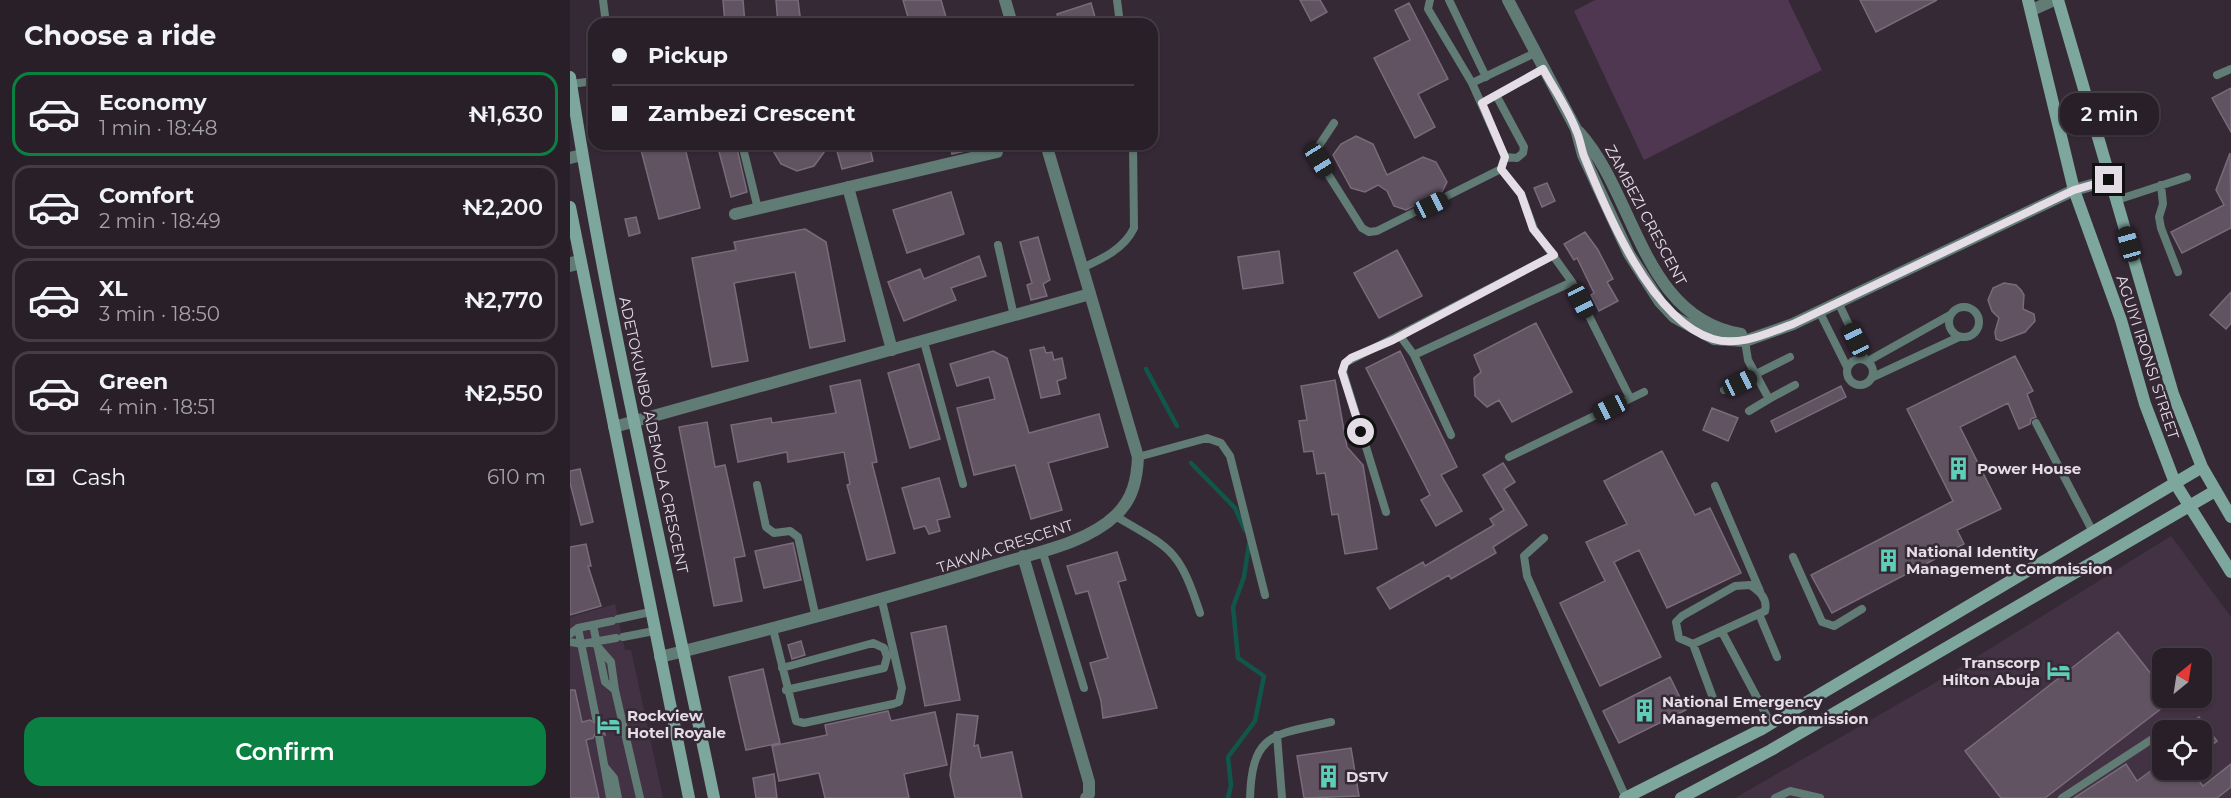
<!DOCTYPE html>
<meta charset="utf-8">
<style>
:root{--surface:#281f28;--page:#342c34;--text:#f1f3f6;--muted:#a5a2a8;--line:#443d45;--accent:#0b8043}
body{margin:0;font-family:Montserrat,sans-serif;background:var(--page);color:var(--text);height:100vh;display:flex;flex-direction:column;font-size:22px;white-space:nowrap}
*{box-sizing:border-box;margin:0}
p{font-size:20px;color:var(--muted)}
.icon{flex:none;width:33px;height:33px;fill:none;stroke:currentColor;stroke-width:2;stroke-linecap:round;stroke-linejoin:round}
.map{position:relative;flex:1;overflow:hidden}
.drawer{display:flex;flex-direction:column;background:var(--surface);width:570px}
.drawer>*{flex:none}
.hud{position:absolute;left:18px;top:18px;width:570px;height:132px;border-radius:18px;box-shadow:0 2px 4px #0004,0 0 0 2px var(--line);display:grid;align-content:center;height:132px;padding:0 24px;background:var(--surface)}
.needle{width:39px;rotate:30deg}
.tools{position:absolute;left:1582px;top:648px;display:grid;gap:12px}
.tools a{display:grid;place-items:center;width:60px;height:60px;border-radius:12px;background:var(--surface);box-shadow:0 2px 4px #0004,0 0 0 2px var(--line);font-size:30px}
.end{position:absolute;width:27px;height:27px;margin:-14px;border:8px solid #e5dde6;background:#111;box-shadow:0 0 0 3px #111}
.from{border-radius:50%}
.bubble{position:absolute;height:42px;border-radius:18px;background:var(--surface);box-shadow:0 2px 4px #0004,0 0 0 2px var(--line);font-size:20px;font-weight:600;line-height:42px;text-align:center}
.car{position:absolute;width:18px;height:36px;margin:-18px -9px;border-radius:8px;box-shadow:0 0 4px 2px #0007;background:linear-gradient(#222 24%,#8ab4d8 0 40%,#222 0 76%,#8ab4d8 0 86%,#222 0)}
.hud b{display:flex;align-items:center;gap:21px;height:57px;font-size:22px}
.hud b+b{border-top:2px solid var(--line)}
.hud i{width:15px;height:15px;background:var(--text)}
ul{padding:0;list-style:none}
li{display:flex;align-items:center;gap:18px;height:84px;margin:0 12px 9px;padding:0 12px;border:3px solid var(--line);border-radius:18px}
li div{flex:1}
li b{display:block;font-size:22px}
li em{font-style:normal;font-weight:600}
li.selected{border-color:var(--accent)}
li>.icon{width:54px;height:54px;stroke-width:1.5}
h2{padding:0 24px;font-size:27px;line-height:72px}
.pay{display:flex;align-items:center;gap:15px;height:66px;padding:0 24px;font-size:22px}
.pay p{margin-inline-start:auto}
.action{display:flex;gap:12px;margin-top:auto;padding:12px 24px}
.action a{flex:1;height:69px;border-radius:18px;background:var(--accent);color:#fff;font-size:24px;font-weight:600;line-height:69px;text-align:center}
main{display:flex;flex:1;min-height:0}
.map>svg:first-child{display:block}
.built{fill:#423243;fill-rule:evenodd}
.green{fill:#4f3751}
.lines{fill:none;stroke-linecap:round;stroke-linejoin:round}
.stream{stroke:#10564b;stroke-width:4.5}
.building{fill:#615362;stroke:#796b7a;stroke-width:1.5}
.lane{stroke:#617b75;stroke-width:8}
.street{stroke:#617b75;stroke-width:12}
.secondary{stroke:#7da69c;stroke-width:12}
.route{stroke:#e5dde6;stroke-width:8}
.labels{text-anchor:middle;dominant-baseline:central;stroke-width:5;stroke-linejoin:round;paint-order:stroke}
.street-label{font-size:15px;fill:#e5dde6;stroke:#362936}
.poi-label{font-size:15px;font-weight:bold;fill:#e5dde6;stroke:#362936;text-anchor:start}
</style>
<main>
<section class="drawer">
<h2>Choose a ride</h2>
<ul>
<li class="selected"><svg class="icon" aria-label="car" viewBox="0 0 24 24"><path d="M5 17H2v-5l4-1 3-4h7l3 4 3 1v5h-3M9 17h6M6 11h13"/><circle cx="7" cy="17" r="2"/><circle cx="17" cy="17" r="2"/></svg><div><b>Economy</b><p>1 min · 18:48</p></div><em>₦1,630</em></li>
<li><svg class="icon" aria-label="car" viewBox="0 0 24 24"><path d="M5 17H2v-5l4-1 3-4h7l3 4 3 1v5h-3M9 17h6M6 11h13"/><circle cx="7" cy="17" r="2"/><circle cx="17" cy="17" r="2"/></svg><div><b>Comfort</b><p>2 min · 18:49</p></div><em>₦2,200</em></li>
<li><svg class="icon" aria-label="car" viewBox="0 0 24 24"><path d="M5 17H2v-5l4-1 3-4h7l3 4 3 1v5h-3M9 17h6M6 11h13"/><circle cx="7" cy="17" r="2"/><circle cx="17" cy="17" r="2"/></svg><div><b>XL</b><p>3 min · 18:50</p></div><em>₦2,770</em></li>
<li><svg class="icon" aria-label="car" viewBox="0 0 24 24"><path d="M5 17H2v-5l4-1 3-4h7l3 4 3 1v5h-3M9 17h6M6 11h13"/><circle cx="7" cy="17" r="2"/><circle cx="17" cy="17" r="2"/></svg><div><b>Green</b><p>4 min · 18:51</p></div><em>₦2,550</em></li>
</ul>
<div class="pay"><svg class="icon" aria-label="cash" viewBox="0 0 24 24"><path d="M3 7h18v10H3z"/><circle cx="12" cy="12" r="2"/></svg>Cash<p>610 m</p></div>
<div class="action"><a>Confirm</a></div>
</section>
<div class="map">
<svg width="1661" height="798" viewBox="0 0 1661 798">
<rect width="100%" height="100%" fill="#362936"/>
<path class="built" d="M1601 536 1661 617V798H1165L1363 684ZM1593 658H1632V698H1593ZM1593 730H1632V770H1593Z
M45 604 55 650H61L93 798H0V617Z"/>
<path class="green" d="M1025 0H1218L1252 70 1074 160 1004 11Z"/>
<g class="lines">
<path class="stream" d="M576 369 607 426
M621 463 665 508 675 530
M658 798 661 785 658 757 685 721 694 676 668 658 663 607 674 577 679 544"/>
</g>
<path class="building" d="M153 0H173L175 24H155Z
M206 0H228L231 24H208Z
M333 0H371L378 24H340Z
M730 0H750L757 12 741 21Z
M1290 0H1367L1306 32Z
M521 3 527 24H490L487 14Z
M839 3 878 79 848 94 865 127 845 138 804 58 840 40 825 10Z
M1661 88V132L1642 98Z
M786 136 803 144 817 175 853 157 866 162 877 182 872 192 836 210 824 206 817 191 808 185 795 192 781 188 763 155 771 144Z
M77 144H114L130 208 89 219 70 146Z
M147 144H166L177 192 161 197Z
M199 144H260L244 166 227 171 211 164Z
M265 144H299L303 161 272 169Z
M380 144H413V147L382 154Z
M1660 153 1661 228 1612 253 1601 232 1654 205 1646 190Z
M977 183 985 201 972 207 964 188Z
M381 192 394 234 337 253 323 210Z
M66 217 70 233 59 236 55 219Z
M235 229 256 242 275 341 240 348 225 272 164 283 178 361 142 367 122 258 166 250 164 242Z
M1015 232 1028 250 1043 279 1037 282 1048 301 1029 311 1021 295 1024 293 1007 258 1004 260 994 244Z
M468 237 480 280 473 284 477 296 461 300 457 285 462 283 450 242Z
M827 250 852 296 809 318 784 273Z
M709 251 713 283 673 289 668 257Z
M409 256 416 276 381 288 386 300 334 321 318 282 350 269 354 279Z
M1434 283 1446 285 1451 290 1454 295 1453 309 1464 314 1465 321 1455 332 1431 341 1426 339 1425 332 1429 318 1422 311 1418 300 1423 288Z
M1661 292V323L1656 329 1640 315Z
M966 323 1002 392 942 422 929 400 917 407 905 396 904 378 911 372 904 355Z
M474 347 476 353 482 352 484 360 492 358 496 378 487 381 490 394 471 398 460 350Z
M423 351 437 358 459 433 529 414 538 447 478 463 492 510 461 519 445 465 404 475 387 408 425 399 419 377 387 386 380 364Z
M830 351 887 467 871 475 892 511 866 526 851 500 860 495 796 368Z
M1445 356 1463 391 1457 394 1466 417 1461 419 1460 424 1449 429 1438 403 1390 427 1431 509 1387 530 1394 544 1262 613 1241 575 1383 501 1337 409Z
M349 364 370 439 340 448 318 373Z
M290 380 307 462 302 463 325 553 297 560 277 485 280 484 274 452 218 462 217 452 168 462 161 425 201 418 202 423 266 413 260 386Z
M765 380 777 447 793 465 807 549 775 554 768 514 762 515 755 473 747 474 743 451 734 452 729 421 737 420 731 386Z
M1271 386 1276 397 1206 432 1201 421Z
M1142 408 1168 418 1158 441 1133 430Z
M137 422 145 467 155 465 175 556 164 558 172 601 144 606 109 427Z
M1092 451 1125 515 1140 508 1171 573 1097 608 1069 550 1044 562 1091 657 1030 686 990 603 1035 581 1016 542 1057 524 1034 481Z
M933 463 945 482 934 489 957 525 923 547 926 553 881 579 879 575 820 609 807 588 853 562 855 566 924 525 920 519 934 510 913 475Z
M10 469 23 522 11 525 0 483V471Z
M369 478 380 517 367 520 370 531 359 534 355 526 344 529 332 488Z
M223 543 231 580 194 588 185 551Z
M16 544 21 566H18L31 606 0 615V547Z
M547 552 556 580 548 582 587 708 533 718 531 701 520 663 538 658 518 591 506 594 497 566Z
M376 626 390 700 355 706 341 633Z
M1548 632 1593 689V698H1605L1475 798H1431L1395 751Z
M231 641 235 655 222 659 218 645Z
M193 669 210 743 176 750 159 677Z
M1100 677 1116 710 1049 743 1033 711Z
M0 690H5L12 722 20 720 27 724 32 721 35 735 27 730 23 738 16 740 29 798H0Z
M318 711 321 721 365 712 377 765 334 774 339 798H255L249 773 209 781 202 746 257 735 255 725Z
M387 714 408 716 404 746 408 745 411 758 442 752 452 798H385L380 775Z
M1629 717 1647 741 1632 753V730H1611Z
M781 748 789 796 734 798 727 756Z
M1593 762V770H1620L1633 786 1661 764V787L1647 798H1504L1556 764 1567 781Z
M204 774 207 798H186L183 778Z"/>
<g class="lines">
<path class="lane" d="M33 0 36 24
M547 0 550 24
M879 0 916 77
M1647 75 1661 69
M902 83 965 53
M1 84 24 81
M926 95 954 147 953 153 947 158 935 157
M912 103 973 69
M764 123 748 147 749 160 792 228 799 232 807 231 931 169 935 157 902 83 858 9 860 0
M172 144 188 209
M931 169 951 194 964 229 1002 282 1060 398
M1591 185 1593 204 1589 217 1591 228 1608 272
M1547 200 1617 177
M428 245 444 316
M0 261 10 259
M0 268 11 265
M512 268C532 259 554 249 564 228L563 144
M1268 302 1295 359
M1379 322a15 15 0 1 1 30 0a15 15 0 1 1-30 0Z
M1249 311 1277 367
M830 336 844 355 881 435
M1175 341 1178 360 1199 399 1225 385
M354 342 393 484
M844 355 1002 282
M1277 372a13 13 0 1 1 26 0a13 13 0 1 1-26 0Z
M1298 361 1380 315
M1303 377 1389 337
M1154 390 1220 357
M1179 411 1199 399
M1466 423 1523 532
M568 457 637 438 651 443 660 456 695 595
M939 457 1074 392
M187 485 196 527 204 533 220 531 228 537 246 618
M1145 486 1190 591
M816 512 773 372 775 363 984 255
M545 516C602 549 609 549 630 613
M974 538 954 556 957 576 1056 798
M472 550 514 688
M1223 557 1252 622 1264 626 1292 609
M1180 585C1189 591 1198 598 1195 611L1123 644 1109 638 1106 622 1112 616 1165 586Z
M1189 614 1207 657
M48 619 80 612
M23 625 35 682 45 690 70 798
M8 628 26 718
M203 629 226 721 234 723 323 704 329 702 332 688 312 601
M1152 632 1201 724
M0 634 8 628 42 621
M53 637 84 631
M0 642 12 644 46 638
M1123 644 1143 698
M27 646 41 662 45 690
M212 668 303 643 314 648 317 657 314 668 216 690
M707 735 712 798
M29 736 40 798
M35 767 44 778 48 798
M680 798C682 731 705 735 761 722
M1205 798 1220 791 1250 798
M1492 798 1593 732"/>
<path class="street" d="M435 0 442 24
M938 0 1006 129 1013 155 1059 254 1090 302 1104 317 1144 339 1175 341 1223 324 1504 190 1539 180
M1462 10 1484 0
M1009 132C1066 195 1072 318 1171 334
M0 158 12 155
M278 187 322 350
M165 214 427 152
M44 427 520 294
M453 556 519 782V794L516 798
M90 657C202 629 314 600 425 565 464 553 516 544 546 515 563 499 567 479 568 457L476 144"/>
<path class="secondary" d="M1458 0 1504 190 1551 320 1575 404 1605 483 1661 572
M1488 0 1603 394 1632 467 1661 517
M0 77C37 319 95 558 144 798
M0 207 119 798
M1055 798 1190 730 1632 467
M1111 798 1201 750 1645 491"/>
</g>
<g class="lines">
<path class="route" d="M791 432 772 372 775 363 781 358 823 340 984 255 963 229 951 194 931 169 935 157 912 103 973 69C984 89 998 109 1006 130 1010 138 1011 148 1014 156 1037 213 1081 320 1143 339 1171 347 1197 333 1223 324L1504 190 1539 180"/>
</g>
<defs>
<symbol id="building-bare" viewBox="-9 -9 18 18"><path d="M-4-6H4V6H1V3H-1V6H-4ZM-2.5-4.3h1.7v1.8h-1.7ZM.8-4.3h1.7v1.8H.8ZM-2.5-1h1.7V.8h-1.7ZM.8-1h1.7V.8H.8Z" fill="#5eceb8" stroke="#362936" stroke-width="2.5" paint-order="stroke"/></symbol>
<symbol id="hotel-bare" viewBox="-9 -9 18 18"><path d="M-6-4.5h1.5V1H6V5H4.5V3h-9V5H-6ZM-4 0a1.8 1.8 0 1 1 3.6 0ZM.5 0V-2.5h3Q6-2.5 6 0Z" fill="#5eceb8" stroke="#362936" stroke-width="2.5" paint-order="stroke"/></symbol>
</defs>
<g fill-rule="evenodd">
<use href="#building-bare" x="1372" y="452" width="33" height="33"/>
<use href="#building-bare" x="1302" y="544" width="33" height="33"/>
<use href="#hotel-bare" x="1472" y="654" width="33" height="33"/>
<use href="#building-bare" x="1058" y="694" width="33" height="33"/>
<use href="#hotel-bare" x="22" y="708" width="33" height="33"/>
<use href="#building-bare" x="742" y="760" width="33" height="33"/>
</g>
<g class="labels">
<g class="street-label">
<text transform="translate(1076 215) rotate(62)">ZAMBEZI CRESCENT</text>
<text transform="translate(1578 357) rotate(72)">AGUIYI IRONSI STREET</text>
<text transform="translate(84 435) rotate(78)">ADETOKUNBO ADEMOLA CRESCENT</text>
<text transform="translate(435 546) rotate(-18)">TAKWA CRESCENT</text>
</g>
<g class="poi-label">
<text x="1407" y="468">Power House</text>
<text x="1336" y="551">National Identity<tspan x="1336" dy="17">Management Commission</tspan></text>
<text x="1470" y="662" text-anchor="end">Transcorp<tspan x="1470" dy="17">Hilton Abuja</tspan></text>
<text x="1092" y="701">National Emergency<tspan x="1092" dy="17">Management Commission</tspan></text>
<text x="57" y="715">Rockview<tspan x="57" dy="17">Hotel Royale</tspan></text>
<text x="776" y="776">DSTV</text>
</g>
</g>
</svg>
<div class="tools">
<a><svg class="needle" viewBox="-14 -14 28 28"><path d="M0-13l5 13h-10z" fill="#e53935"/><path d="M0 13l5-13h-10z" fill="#a5a2a8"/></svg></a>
<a><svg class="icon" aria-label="locate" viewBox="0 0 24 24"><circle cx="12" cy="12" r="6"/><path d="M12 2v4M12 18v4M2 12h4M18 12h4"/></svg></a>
</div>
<i class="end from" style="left:791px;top:432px"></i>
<i class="end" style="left:1539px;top:180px"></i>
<div class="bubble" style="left:1490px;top:93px;width:99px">2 min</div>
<i class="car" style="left:749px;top:160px;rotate:148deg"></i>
<i class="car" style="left:861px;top:205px;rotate:64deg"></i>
<i class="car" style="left:1559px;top:244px;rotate:344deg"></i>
<i class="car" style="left:1011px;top:301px;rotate:153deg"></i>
<i class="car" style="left:1286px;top:340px;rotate:335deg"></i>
<i class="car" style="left:1170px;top:383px;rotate:65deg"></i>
<i class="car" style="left:1040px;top:408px;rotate:244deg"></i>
<div class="hud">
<b><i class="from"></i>Pickup</b>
<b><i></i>Zambezi Crescent</b>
</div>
</div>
</main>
